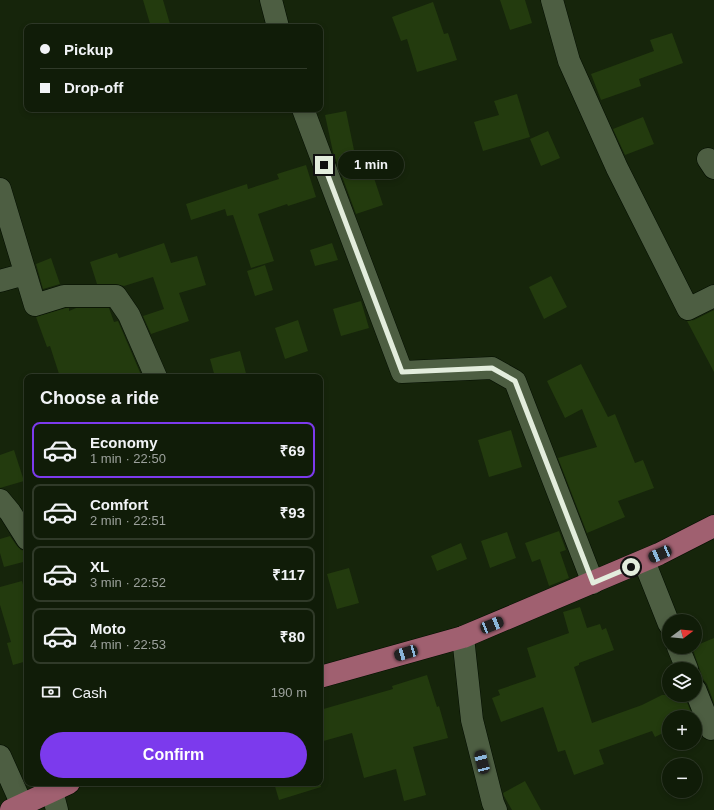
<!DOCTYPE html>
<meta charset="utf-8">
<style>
:root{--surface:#101c08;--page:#1e2916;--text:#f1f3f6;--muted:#9ca19c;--line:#303a29;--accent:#7c3aed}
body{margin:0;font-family:Helvetica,sans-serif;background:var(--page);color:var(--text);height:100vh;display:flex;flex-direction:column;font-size:15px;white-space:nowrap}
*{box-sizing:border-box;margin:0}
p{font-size:13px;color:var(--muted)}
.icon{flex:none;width:22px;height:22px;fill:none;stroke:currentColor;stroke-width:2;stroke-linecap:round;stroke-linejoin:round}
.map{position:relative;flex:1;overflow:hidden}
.details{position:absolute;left:24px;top:374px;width:299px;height:412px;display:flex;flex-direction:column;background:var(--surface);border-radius:8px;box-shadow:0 2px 6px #0003,0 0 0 1px var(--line)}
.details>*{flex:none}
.top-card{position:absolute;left:24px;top:24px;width:299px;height:88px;border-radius:8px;box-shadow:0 2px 6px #0003,0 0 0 1px var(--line);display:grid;align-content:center;height:88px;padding:0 16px;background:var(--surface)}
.needle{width:26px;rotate:74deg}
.controls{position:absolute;left:662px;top:614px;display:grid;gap:8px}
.controls a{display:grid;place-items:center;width:40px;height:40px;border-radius:50%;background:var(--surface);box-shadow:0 2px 6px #0003,0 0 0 1px var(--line);font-size:20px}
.end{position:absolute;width:18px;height:18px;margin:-9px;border:5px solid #e3eddd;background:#111;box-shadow:0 0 0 2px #111}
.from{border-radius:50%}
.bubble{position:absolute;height:28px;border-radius:14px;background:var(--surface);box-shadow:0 2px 6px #0003,0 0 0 1px var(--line);font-size:13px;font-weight:600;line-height:28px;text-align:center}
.car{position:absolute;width:12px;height:24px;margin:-12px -6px;border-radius:5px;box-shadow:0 0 3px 1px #0007;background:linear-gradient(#222 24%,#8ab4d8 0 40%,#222 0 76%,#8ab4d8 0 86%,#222 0)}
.top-card b{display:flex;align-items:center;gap:14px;height:38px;font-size:15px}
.top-card b+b{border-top:1px solid var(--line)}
.top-card i{width:10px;height:10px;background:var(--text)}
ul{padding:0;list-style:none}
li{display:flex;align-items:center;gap:12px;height:56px;margin:0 8px 6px;padding:0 8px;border:2px solid var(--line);border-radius:8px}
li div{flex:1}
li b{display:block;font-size:15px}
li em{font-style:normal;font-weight:600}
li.on{border-color:var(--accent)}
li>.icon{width:36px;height:36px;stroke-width:1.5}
h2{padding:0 16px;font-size:18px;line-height:48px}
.pay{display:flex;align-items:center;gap:10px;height:44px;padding:0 16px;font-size:15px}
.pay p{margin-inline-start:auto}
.cta{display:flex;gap:8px;margin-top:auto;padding:8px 16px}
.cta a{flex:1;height:46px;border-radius:24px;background:var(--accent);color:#fff;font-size:16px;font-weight:600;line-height:46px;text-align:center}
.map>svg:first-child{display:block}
.building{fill:#233b0e}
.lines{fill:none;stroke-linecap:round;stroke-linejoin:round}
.minor-casing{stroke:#030d00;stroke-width:23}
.major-casing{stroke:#030d00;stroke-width:23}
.minor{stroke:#4d5e42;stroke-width:22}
.major{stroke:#a06070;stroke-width:22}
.route{stroke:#e3eddd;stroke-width:5}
</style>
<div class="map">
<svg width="714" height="810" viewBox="0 0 714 810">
<rect width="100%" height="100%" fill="#16250b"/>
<path class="building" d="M143 0H163L170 24 160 27H151Z
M500 0H525L532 23 510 30Z
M433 2 444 34 448 33 457 60 417 72 407 39 401 41 392 17Z
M672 33 683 63 639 79 641 86 601 100 591 74 654 51 650 40Z
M517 94 530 137 483 151 474 122 499 115 494 101Z
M346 111 355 155 364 153 368 170 371 169 383 205 356 214 333 152 325 115Z
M643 117 654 144 625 155 613 129Z
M548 131 560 158 541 166 530 139Z
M306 165 316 197 288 206 287 204 258 214 274 261 251 268 233 215 227 216 225 209 191 220 186 204 247 184 248 189 279 179 277 174Z
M164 243 171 263 197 256 206 285 179 293 189 321 151 334 143 316 164 309 153 277 124 286 116 284H97L90 262 117 253 119 258Z
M332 243 338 260 315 266 310 250Z
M51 258 60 284 43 289 36 264Z
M265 265 273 290 255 296 247 271Z
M551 276 567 307 544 319 529 287Z
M361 301 369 328 341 336 333 309Z
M66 308H69V311L76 308H109L114 322 118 321 142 377H60L50 346 47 347 36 317Z
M714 310V372L687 321 694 320Z
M298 320 308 351 285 359 275 328Z
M240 351 247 377H215L210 359Z
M581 364 608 417 615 414 635 463 643 460 654 488 618 501 625 517 587 533 558 458 597 447 582 409 565 418 547 381Z
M511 430 522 467 489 477 478 440Z
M14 450 24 481 0 488V455Z
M559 531 566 550 560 552 569 578 549 586 540 559 532 562 525 543Z
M507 532 516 558 490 568 481 541Z
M10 536 17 546 21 550 27 551V561L4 567 0 553V539Z
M461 543 467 559 437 571 431 556Z
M349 568 359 603 337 609 327 574Z
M22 581 27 598V661L13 665 7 643 11 642 0 605V587Z
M580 607 587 628 600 624 602 630 606 628 614 650 579 663V665L574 667 592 723 642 705 662 695H684L693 717H669V730L655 737 652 731 599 750 604 764 574 775 565 750 558 752 543 707 501 722 492 698 500 695 498 690 536 677 527 648 569 633 563 612Z
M714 638V703L707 684 703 679 692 647H695V646Z
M427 675 437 707 439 706 448 738 413 747 426 795 404 801 396 769 364 778 352 733 320 742V710L393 689 392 686Z
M525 781 541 810H512L504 796 503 793Z
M274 783H320L321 787 279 800Z"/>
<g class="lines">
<defs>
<path id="minor" d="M271 0 278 27
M552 0 569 61 617 168 688 309 714 296
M303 109 402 372 492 368 515 381 593 583
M708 159 714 168
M0 189 35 305 64 296H116L129 315 156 377
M0 281 25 274
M0 500 10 512 27 539
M644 561 669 624
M463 637 472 720 493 803 496 810
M678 647 687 669
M695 689 711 729
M0 756 22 805
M52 791 57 810"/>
<path id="major" d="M320 677 463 637 659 554 714 526
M11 810 69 783"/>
</defs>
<use href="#minor" class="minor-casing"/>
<use href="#major" class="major-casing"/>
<use href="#minor" class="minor"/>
<use href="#major" class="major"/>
</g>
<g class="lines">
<path class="route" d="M324 165 402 372 492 368 515 381 593 583 631 567"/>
</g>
</svg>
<div class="controls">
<a><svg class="needle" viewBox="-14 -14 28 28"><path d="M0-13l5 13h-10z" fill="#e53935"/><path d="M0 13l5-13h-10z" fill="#9ca19c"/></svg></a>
<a><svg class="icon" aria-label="layers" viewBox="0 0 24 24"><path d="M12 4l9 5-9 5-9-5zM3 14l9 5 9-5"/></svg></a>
<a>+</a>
<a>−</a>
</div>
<i class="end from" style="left:631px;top:567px"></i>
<i class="end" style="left:324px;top:165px"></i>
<div class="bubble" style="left:338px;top:151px;width:66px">1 min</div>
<i class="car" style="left:660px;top:554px;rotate:247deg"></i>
<i class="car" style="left:492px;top:625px;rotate:68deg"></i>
<i class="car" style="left:406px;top:653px;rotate:254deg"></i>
<i class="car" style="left:482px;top:762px;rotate:346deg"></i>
<div class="top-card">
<b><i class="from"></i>Pickup</b>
<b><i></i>Drop-off</b>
</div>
<section class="details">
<h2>Choose a ride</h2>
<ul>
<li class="on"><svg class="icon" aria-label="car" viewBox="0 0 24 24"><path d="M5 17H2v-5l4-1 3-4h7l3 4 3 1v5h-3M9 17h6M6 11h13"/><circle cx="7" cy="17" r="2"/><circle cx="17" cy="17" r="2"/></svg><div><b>Economy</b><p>1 min · 22:50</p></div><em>₹69</em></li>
<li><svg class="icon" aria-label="car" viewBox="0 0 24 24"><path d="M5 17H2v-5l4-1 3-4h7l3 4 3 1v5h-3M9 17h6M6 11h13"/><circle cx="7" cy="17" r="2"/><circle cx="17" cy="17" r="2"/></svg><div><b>Comfort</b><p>2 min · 22:51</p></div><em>₹93</em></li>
<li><svg class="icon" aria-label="car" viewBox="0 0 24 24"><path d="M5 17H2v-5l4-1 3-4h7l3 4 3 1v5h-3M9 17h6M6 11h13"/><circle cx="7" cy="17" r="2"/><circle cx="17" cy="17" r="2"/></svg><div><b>XL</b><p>3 min · 22:52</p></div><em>₹117</em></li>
<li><svg class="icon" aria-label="car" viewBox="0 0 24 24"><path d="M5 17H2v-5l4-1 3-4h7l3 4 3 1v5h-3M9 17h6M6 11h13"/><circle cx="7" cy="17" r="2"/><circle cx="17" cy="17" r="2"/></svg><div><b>Moto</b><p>4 min · 22:53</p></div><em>₹80</em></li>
</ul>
<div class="pay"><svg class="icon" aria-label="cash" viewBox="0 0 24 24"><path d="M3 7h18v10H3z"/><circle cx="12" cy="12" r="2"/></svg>Cash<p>190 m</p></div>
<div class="cta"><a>Confirm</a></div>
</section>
</div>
